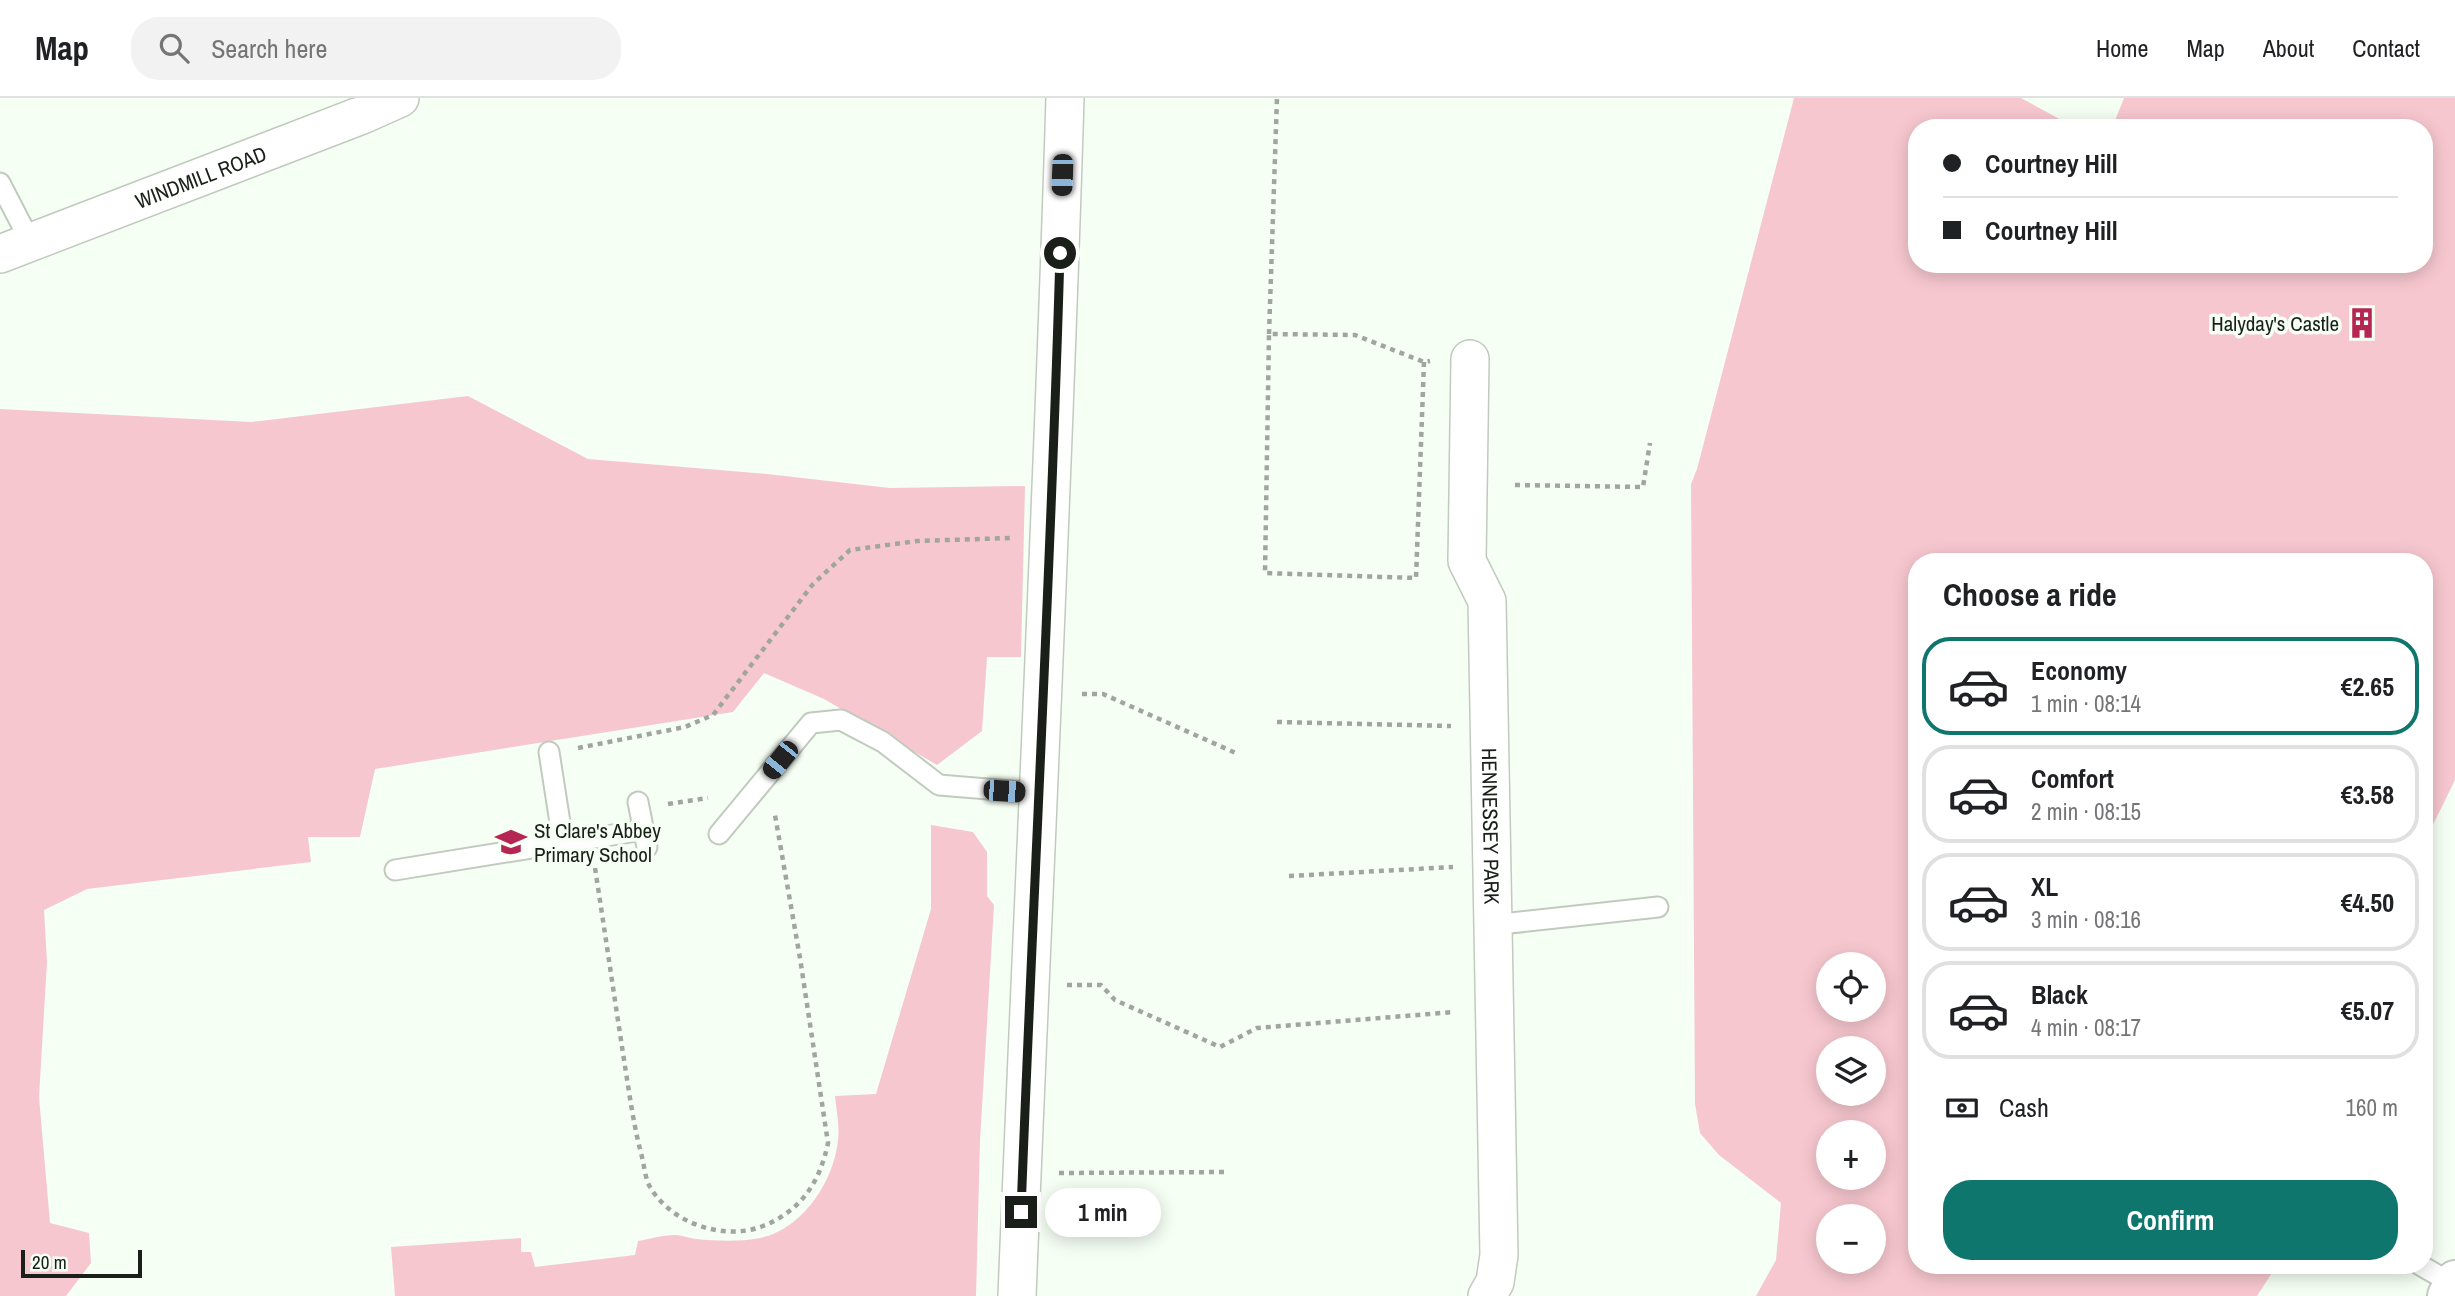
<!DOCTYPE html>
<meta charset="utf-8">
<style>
:root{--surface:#fff;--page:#f2f2f2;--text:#202124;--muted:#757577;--line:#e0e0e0;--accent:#0f766e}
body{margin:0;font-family:"Archivo Narrow",sans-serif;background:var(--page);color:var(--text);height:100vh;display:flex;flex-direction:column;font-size:26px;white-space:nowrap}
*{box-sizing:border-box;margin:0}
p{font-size:23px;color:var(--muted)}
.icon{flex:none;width:38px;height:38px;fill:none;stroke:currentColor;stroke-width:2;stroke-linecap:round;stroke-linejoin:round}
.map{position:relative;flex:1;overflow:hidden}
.side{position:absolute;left:1908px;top:455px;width:525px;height:721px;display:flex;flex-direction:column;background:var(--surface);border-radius:28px;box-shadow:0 4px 18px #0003}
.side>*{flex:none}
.banner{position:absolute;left:1908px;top:21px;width:525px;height:154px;border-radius:28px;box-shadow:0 4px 18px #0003;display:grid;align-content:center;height:154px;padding:0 35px;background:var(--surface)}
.tools{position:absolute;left:1816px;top:854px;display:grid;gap:14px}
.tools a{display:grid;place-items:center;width:70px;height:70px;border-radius:50%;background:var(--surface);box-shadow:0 4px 18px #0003;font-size:35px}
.scale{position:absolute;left:21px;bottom:18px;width:121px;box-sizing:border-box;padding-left:7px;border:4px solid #1b1f1a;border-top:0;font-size:19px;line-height:24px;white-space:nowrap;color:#1b1f1a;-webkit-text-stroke:5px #f6fff4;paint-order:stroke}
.end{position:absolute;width:32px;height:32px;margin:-16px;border:9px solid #1b1f1a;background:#fff;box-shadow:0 0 0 4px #fff}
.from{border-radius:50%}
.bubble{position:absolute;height:49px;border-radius:24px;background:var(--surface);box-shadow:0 4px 18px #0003;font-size:23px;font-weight:800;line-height:49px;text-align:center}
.car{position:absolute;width:21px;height:42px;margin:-21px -10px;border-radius:9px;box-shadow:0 0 5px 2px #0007;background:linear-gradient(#222 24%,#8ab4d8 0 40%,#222 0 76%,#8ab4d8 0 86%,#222 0)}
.banner b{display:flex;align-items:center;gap:24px;height:66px;font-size:26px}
.banner b+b{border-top:2px solid var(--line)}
.banner i{width:18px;height:18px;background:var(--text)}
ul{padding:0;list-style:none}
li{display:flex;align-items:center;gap:21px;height:98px;margin:0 14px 10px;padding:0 21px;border:4px solid var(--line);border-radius:28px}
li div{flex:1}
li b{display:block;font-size:26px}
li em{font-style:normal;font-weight:800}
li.active{border-color:var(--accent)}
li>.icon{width:63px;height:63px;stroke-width:1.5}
h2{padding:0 35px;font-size:32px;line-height:84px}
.pay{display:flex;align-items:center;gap:18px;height:77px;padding:0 35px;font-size:26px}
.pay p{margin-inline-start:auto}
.button{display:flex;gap:14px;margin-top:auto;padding:14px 35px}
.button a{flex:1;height:80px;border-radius:28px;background:var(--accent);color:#fff;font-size:28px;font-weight:800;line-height:80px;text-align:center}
header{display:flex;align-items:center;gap:42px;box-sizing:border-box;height:98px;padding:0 35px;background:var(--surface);border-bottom:2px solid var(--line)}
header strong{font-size:33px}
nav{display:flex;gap:38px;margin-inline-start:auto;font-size:24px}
.search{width:490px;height:63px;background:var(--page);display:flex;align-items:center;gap:18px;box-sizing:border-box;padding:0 24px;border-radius:28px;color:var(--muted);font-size:26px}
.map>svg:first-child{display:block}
.green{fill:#f7c7cf;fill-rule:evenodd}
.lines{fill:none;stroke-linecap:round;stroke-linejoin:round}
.service-casing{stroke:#c0cbbe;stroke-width:23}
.minor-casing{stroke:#c0cbbe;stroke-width:40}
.tertiary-casing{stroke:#c0cbbe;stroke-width:42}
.path{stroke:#9fa69d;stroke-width:4.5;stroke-dasharray:5 5;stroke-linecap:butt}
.service{stroke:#fff;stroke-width:19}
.minor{stroke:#fff;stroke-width:37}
.tertiary{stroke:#fff;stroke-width:38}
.route{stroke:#1b1f1a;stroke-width:9}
.labels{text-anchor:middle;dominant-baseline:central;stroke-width:7;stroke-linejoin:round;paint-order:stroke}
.street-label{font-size:21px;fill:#1b1f1a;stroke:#f6fff4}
.poi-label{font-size:21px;fill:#1b1f1a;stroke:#f6fff4;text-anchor:end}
</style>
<header>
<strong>Map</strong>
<div class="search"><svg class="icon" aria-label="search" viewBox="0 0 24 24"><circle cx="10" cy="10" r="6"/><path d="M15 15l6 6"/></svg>Search here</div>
<nav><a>Home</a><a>Map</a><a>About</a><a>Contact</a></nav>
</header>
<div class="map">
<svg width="2455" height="1198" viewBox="0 0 2455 1198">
<rect width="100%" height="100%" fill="#f6fff4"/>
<path class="green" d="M1794 0H2021L2076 30H1916V166H2424V30H2112L2124 0H2455V682L2424 745V464H1916V1167H2277L2257 1198H1756L1776 1162 1781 1105 1719 1057 1700 1035 1695 1006 1691 386 1697 371ZM1829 866H1874V912H1829ZM1829 950H1874V996H1829ZM1829 1034H1874V1080H1829ZM1829 1118H1874V1164H1829Z
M468 298 588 361 767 376 890 390 1025 388 1021 559H987L982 633 937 667 824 601 764 575 733 614 375 671 360 739H308L311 764 87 791 44 812 47 864 39 999 50 1125 89 1135 91 1165 66 1198H0V311L251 324Z
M931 727 973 734 987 754V798L994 807 980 1043 976 1198H395L391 1149 521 1140V1154H531L535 1169 635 1157 638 1143C649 1141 663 1137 675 1137 682 1137 689 1140 696 1141 716 1143 740 1144 760 1140 802 1132 835 1082 838 1041 840 1027 836 1012 835 998L876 996 931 811Z"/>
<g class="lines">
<defs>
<path id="service" d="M0 85 31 145
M549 654 563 744
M638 704 647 749
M719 736 811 625 841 622 883 644 939 687 1037 695
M395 772 643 732
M1492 827 1658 809
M2420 1167 2453 1186"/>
<g id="minor">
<path id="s1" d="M0 156 362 17 400 0"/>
<path id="s2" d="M1470 261 1467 463 1487 503 1499 1157 1495 1184 1487 1198"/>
<path d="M1017 1198C1033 799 1053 400 1065 0"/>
</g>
<path id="tertiary" d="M2447 1198 2455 1182"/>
</defs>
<use href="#service" class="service-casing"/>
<use href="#minor" class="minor-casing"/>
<use href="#tertiary" class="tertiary-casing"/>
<path class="path" d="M1269 236 1277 0
M1424 264 1416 480 1265 475 1269 236 1355 237 1424 264 1430 263
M1515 387 1643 389 1650 345
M1082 596H1103L1238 656
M1277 624 1451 628
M578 650 685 629 713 617 813 486 850 452 917 443 1011 440
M668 706 708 700
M595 770C606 841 616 911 627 981 631 1007 635 1033 642 1059 644 1067 645 1077 648 1085 667 1124 723 1144 763 1128 801 1113 820 1084 828 1045L800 860 775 717
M1289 778 1453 769
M1067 887H1101L1115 902 1220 949 1257 930 1454 914
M1059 1075 1228 1074"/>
<use href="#service" class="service"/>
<use href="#minor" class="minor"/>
<use href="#tertiary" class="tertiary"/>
</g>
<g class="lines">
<path class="route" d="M1021 1114C1033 794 1051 475 1060 155"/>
</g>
<defs>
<symbol id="building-bare" viewBox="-9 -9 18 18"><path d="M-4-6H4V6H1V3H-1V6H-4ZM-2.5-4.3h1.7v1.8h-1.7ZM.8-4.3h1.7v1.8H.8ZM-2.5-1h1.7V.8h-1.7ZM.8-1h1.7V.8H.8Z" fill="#b62654" stroke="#f6fff4" stroke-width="2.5" paint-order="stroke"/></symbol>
<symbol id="school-bare" viewBox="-9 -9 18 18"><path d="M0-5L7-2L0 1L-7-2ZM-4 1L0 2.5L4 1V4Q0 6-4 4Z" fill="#b62654" stroke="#f6fff4" stroke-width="2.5" paint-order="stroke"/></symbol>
</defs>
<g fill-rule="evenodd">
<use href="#building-bare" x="2340" y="203" width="44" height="44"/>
<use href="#school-bare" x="489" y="722" width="44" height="44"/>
</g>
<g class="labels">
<g class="street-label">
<text stroke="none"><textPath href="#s1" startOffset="215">WINDMILL ROAD</textPath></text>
<text stroke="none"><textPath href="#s2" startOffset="472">HENNESSEY PARK</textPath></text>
</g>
<g class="poi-label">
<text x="2339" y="225">Halyday's Castle</text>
<text x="534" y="732" text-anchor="start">St Clare's Abbey<tspan x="534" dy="24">Primary School</tspan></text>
</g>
</g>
</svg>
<div class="tools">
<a><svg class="icon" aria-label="locate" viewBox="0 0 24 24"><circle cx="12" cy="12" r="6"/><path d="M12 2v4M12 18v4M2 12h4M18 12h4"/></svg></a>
<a><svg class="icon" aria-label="layers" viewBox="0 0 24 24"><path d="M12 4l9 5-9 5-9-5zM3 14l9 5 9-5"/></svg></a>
<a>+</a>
<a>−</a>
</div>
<div class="scale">20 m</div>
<i class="end from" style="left:1060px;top:155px"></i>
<i class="end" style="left:1021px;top:1114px"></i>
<div class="bubble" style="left:1045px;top:1090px;width:116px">1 min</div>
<i class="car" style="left:1062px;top:77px;rotate:182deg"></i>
<i class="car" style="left:780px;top:662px;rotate:219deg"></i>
<i class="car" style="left:1004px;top:693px;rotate:94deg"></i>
<div class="banner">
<b><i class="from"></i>Courtney Hill</b>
<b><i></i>Courtney Hill</b>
</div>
<section class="side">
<h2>Choose a ride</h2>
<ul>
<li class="active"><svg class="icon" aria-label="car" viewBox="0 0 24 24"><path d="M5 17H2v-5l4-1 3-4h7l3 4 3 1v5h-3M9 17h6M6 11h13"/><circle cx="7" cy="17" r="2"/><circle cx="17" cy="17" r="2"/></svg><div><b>Economy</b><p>1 min · 08:14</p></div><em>€2.65</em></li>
<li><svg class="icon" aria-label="car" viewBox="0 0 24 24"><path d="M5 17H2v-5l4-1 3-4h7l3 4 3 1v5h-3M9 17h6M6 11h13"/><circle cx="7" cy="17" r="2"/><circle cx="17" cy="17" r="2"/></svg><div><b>Comfort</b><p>2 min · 08:15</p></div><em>€3.58</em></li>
<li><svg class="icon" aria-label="car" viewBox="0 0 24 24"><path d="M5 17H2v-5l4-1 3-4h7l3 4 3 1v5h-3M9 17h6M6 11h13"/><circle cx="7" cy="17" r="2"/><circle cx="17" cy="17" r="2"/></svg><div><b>XL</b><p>3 min · 08:16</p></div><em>€4.50</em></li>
<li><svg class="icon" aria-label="car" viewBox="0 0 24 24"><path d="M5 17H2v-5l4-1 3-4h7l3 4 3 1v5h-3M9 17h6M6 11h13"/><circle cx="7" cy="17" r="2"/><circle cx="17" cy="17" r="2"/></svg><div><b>Black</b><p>4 min · 08:17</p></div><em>€5.07</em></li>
</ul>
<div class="pay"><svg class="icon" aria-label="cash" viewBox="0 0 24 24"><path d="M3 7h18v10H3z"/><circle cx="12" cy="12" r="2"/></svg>Cash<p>160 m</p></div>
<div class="button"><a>Confirm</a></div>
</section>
</div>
